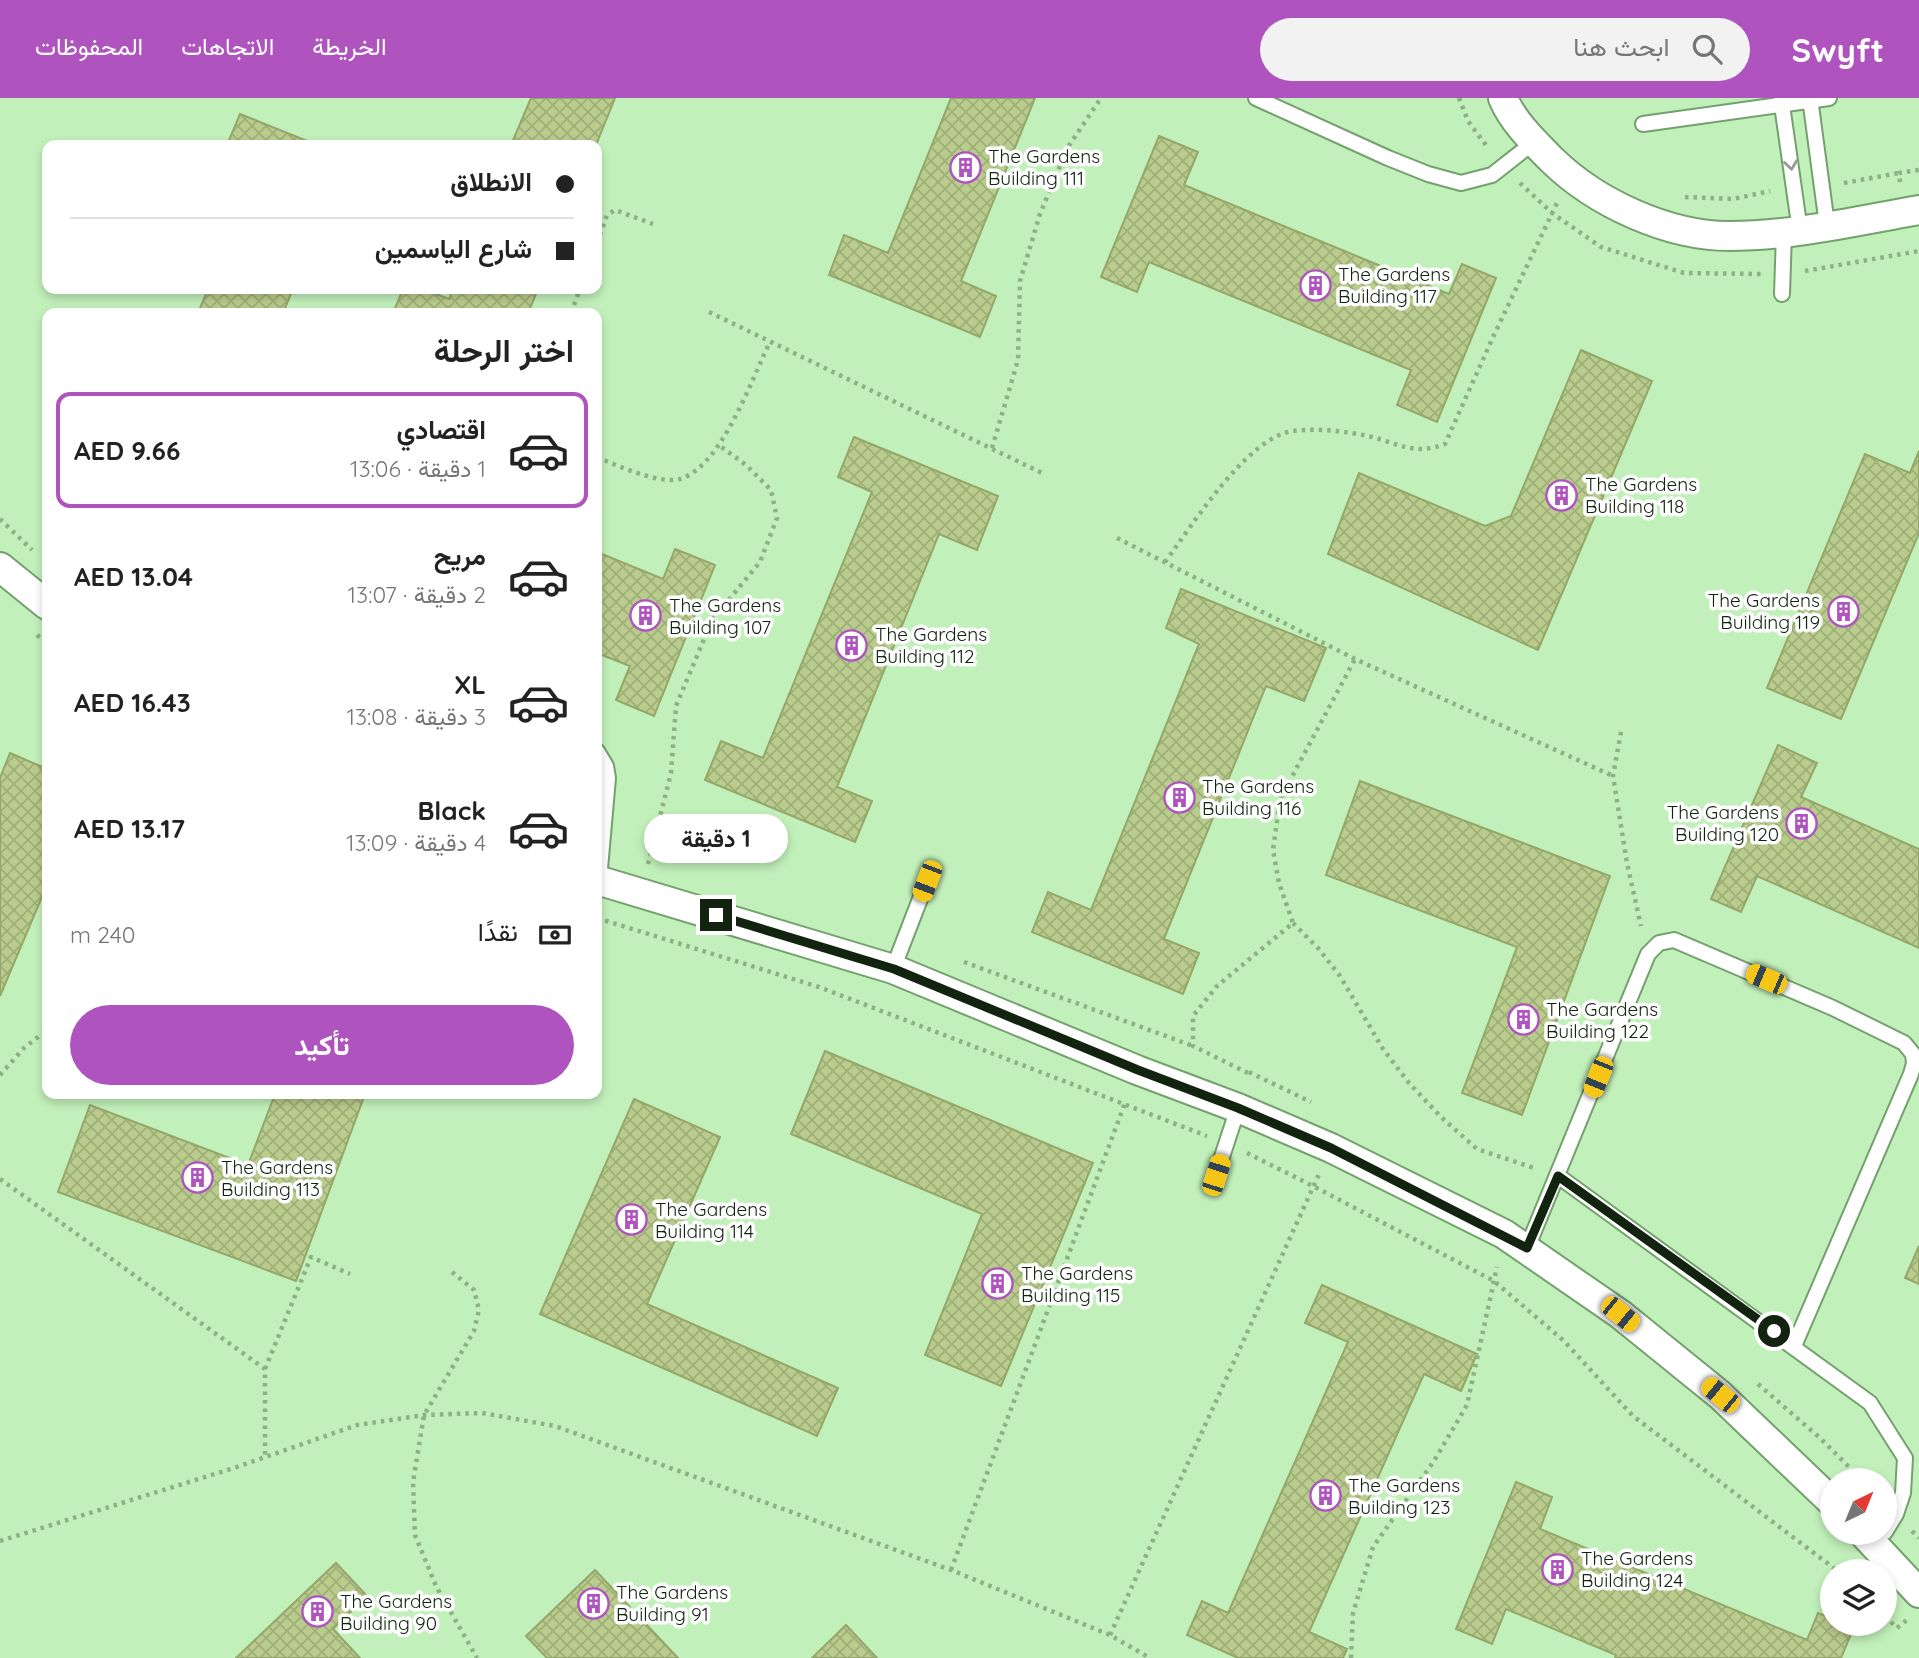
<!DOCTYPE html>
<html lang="ar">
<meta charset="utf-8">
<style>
:root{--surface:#fff;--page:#f2f2f2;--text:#222;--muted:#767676;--line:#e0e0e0;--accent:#af54bf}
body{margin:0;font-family:Quicksand,Vazirmatn,sans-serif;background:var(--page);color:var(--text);direction:rtl;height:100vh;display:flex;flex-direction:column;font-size:26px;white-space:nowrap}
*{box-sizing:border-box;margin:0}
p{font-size:23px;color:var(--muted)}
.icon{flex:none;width:38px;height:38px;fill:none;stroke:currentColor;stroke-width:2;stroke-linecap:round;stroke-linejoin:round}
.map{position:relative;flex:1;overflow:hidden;direction:ltr}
.sheet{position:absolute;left:42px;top:210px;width:560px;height:791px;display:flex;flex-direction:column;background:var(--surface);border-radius:14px;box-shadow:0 4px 10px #0003;direction:rtl}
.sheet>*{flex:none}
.hud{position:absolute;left:42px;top:42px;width:560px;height:154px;border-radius:14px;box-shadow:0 4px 10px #0003;direction:rtl;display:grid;align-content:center;height:154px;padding:0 28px;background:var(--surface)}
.needle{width:46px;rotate:43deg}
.fabs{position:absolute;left:1820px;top:1370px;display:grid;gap:14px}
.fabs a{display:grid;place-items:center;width:77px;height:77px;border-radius:50%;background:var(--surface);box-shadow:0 4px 10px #0003;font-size:35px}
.end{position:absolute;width:32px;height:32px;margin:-16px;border:9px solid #12230f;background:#fff;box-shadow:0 0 0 4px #fff}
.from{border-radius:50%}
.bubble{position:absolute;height:49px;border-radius:24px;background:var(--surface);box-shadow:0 4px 10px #0003;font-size:23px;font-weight:700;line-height:49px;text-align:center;direction:rtl}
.car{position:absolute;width:21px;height:42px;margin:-21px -10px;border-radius:9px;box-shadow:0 0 5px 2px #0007;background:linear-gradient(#f5c518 24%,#345 0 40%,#f5c518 0 76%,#345 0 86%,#f5c518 0)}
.hud b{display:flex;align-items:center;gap:24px;height:66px;font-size:26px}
.hud b+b{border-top:2px solid var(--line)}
.hud i{width:18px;height:18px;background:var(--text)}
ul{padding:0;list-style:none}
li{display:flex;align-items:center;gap:21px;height:116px;margin:0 14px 10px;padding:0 14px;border:4px solid transparent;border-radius:14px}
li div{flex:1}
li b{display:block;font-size:26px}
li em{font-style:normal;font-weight:700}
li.selected{border-color:var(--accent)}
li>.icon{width:63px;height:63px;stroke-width:1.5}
h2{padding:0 28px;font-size:32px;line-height:84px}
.pay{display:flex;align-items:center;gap:18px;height:77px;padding:0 28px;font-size:26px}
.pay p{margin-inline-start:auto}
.action{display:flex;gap:14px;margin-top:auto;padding:14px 28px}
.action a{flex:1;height:80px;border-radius:42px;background:var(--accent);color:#fff;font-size:28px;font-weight:700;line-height:80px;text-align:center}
header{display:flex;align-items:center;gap:42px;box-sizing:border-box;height:98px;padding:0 35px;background:var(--accent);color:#fff}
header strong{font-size:33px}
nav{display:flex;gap:38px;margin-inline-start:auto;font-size:24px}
.search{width:490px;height:63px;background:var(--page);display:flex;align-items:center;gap:18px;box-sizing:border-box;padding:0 24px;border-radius:38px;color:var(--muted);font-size:26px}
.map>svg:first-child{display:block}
.building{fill:url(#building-cross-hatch);stroke:#95a669;stroke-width:2}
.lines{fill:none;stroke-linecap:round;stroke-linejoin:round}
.lane-casing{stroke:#74a06e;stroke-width:18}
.street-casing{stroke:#74a06e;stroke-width:32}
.path{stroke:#8cb185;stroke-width:4.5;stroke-dasharray:3.5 5;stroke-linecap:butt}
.lane{stroke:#fff;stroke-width:14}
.street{stroke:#fff;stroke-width:28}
.oneway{stroke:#949c93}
.route{stroke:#12230f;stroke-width:9}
.labels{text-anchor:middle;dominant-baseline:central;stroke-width:7;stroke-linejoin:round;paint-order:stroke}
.poi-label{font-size:19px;fill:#12230f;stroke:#fff;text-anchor:start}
</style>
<header>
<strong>Swyft</strong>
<div class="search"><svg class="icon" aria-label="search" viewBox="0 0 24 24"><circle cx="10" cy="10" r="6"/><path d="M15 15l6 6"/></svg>ابحث هنا</div>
<nav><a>الخريطة</a><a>الاتجاهات</a><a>المحفوظات</a></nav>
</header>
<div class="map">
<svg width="1919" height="1560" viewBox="0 0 1919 1560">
<defs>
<pattern id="building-cross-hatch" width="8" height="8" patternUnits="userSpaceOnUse" patternTransform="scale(1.75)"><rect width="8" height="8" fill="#bacc8d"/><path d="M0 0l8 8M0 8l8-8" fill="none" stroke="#9faf78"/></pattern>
</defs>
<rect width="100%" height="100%" fill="#c2f0ba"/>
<path class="building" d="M531 0H615L596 47H511Z
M951 0H1035L961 183 996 198 980 239 829 177 844 137 888 155Z
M240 16 317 47H227Z
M1159 38 1198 54 1184 87 1449 196 1462 166 1496 180 1437 324 1397 307 1411 272 1149 164 1137 194 1101 179Z
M208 191H293L283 215H198Z
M403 191H422L449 201 453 191H538L528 215H393Z
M1581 252 1652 283 1538 552 1328 456 1359 375 1485 428 1511 418Z
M854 339 998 398 977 452 939 436 837 689 872 703 855 744 705 682 721 643 763 660 872 394 838 379Z
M1919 353V435L1841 621 1767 590 1865 356 1910 375Z
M675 451 715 467 654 618 616 602 630 568 597 555V454L663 481Z
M1181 491 1326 550 1304 603 1266 588 1164 841 1199 855 1183 896 1032 834 1048 794 1091 812 1199 546 1166 530Z
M1778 647 1817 665 1801 699 1919 751V850L1757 778 1741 814 1711 801Z
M10 655 47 671V787L0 898V680Z
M1360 683 1610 778 1522 1017 1462 995 1517 849 1326 777Z
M825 953 1093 1065 1001 1288 925 1257 982 1116 791 1036Z
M275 996H365L296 1183 58 1094 90 1007 248 1067Z
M634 1001 720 1039 647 1206 838 1290 817 1338 540 1216Z
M1919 1148V1186L1905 1180Z
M1322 1187 1477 1256 1461 1293 1424 1276 1309 1534 1347 1551 1343 1560H1238L1187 1537 1202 1503 1228 1515 1348 1244 1305 1225Z
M1516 1384 1552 1399 1540 1431 1807 1542 1818 1515 1832 1521V1526H1845L1854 1529 1841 1560H1615L1616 1557 1506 1511 1492 1546 1456 1531Z
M336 1465 367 1498 333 1531 360 1560H236Z
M595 1472 678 1560H547L526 1538Z
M846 1527 877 1560H812Z"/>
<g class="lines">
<defs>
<path id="lane" d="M1256 0 1388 60 1428 76 1461 85 1492 77 1534 44
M1781 0 1800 133
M1810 0 1827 127
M1643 26 1829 0
M1782 196 1784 135
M597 653 606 668 608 680 599 782
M893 871 927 783
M1216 1077 1238 1010
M1558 1078 1870 1305 1905 1360 1903 1395 1896 1416 1885 1434
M1527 1150 1648 856 1659 845 1674 842 1833 910 1904 945 1913 956 1914 965 1911 976 1794 1248"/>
<path id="street" d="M1503 0C1513 24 1534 44 1552 62 1596 105 1668 138 1729 138 1793 138 1856 123 1919 112
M0 469 47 507
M597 782 893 871 1137 972 1238 1010 1331 1050 1504 1136 1620 1216 1720 1297 1832 1404
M1863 1435 1919 1495"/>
</defs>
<use href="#lane" class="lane-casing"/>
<use href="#street" class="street-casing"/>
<path class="path" d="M1459 0 1468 23 1488 50
M1900 84 1899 75 1919 72
M1520 85 1552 115 1601 149 1684 175 1761 176
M1844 85 1899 75
M1685 99 1733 101 1770 93
M597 145 607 117 615 112 653 126
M1805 173 1919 153
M709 214 1042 375
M571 215 580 191
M992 350 1018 262 1020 183 1040 116 1068 49 1101 0
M597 359C615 367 661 387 680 381 722 368 751 282 770 244
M0 421 32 452
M1117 440 1355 561 1613 678
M1165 464C1192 428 1247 339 1293 333 1317 330 1344 333 1368 338 1398 345 1414 358 1445 346L1494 237 1557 105
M37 537 47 545
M1621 634 1613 678 1627 765 1641 828
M648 766 671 675 676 608 712 522 760 464 777 420 771 392 746 367 720 348
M597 820 819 889 1207 1038
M1293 825 1318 850 1340 878 1383 951 1409 985 1441 1019 1477 1051 1537 1071
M964 864 1193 948
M1249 974 1311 1004
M1248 975 1193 948V918L1217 888 1293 825 1279 785 1273 752 1280 701 1355 561
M0 977 24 950 47 932
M1247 1055 1313 1088 1494 1183 1564 1243 1633 1318 1839 1474
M0 1081 265 1271V1359
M452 1174 474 1192 479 1212 474 1233 424 1317 413 1384 415 1437 436 1488 477 1560
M265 1271 311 1159 350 1176
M1758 1286 1820 1340 1862 1382
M1912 1433 1919 1440
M0 1443 234 1370 357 1327 424 1317 482 1315 555 1328 951 1472 1110 1537 1150 1560
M951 1472 1125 1005
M1885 1518 1897 1530 1908 1521
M1110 1537 1319 1076
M1351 1560 1353 1515 1373 1449 1434 1363 1467 1307 1497 1169"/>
<use href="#lane" class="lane"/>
<use href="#street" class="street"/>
</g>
<defs><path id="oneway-chevron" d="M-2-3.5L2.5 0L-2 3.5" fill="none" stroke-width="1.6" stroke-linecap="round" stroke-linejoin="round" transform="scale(1.75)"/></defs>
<use class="oneway" href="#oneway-chevron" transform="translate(1791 67) rotate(82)"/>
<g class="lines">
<path class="route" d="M716 817 894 871 1138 972 1238 1010 1331 1050 1527 1150 1558 1078 1774 1233"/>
</g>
<defs>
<symbol id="building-ring" viewBox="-11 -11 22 22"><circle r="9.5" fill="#fff" stroke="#af54bf" stroke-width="1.5"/><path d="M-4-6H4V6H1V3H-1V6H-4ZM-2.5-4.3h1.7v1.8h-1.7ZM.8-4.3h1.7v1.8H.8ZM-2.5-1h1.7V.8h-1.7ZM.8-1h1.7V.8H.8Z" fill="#af54bf"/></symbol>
</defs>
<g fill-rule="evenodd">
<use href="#building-ring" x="948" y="52" width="35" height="35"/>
<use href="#building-ring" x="1298" y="170" width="35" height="35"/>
<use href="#building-ring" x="1544" y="380" width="35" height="35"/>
<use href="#building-ring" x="1826" y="496" width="35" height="35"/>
<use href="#building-ring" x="628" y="500" width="35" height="35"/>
<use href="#building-ring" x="834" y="530" width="35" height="35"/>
<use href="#building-ring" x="1162" y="682" width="35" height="35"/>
<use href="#building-ring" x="1784" y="708" width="35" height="35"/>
<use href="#building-ring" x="1506" y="904" width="35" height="35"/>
<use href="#building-ring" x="180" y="1062" width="35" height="35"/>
<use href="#building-ring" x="614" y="1104" width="35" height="35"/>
<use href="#building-ring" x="980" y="1168" width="35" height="35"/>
<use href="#building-ring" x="1308" y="1380" width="35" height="35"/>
<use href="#building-ring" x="1540" y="1454" width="35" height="35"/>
<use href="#building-ring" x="576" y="1488" width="35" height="35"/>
<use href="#building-ring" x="300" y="1496" width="35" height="35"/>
</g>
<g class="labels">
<g class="poi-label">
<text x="988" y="58">The Gardens<tspan x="988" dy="22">Building 111</tspan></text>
<text x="1338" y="176">The Gardens<tspan x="1338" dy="22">Building 117</tspan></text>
<text x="1585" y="386">The Gardens<tspan x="1585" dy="22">Building 118</tspan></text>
<text x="1820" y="502" text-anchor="end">The Gardens<tspan x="1820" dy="22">Building 119</tspan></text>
<text x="669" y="507">The Gardens<tspan x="669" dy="22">Building 107</tspan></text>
<text x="875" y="536">The Gardens<tspan x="875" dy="22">Building 112</tspan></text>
<text x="1202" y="688">The Gardens<tspan x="1202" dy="22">Building 116</tspan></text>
<text x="1779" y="714" text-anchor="end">The Gardens<tspan x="1779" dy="22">Building 120</tspan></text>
<text x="1546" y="911">The Gardens<tspan x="1546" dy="22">Building 122</tspan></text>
<text x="221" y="1069">The Gardens<tspan x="221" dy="22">Building 113</tspan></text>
<text x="655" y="1111">The Gardens<tspan x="655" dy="22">Building 114</tspan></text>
<text x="1021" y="1175">The Gardens<tspan x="1021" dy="22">Building 115</tspan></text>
<text x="1348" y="1387">The Gardens<tspan x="1348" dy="22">Building 123</tspan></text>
<text x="1581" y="1460">The Gardens<tspan x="1581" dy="22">Building 124</tspan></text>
<text x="616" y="1494">The Gardens<tspan x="616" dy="22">Building 91</tspan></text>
<text x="340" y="1503">The Gardens<tspan x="340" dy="22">Building 90</tspan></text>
</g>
</g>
</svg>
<div class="fabs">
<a><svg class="needle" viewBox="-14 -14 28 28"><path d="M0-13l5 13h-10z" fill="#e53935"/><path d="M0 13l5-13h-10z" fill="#767676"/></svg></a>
<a><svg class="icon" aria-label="layers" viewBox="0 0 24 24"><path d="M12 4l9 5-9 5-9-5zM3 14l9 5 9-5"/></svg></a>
</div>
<i class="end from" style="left:1774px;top:1233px"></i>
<i class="end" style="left:716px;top:817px"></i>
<div class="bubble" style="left:644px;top:716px;width:144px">1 دقيقة</div>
<i class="car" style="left:927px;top:783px;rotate:201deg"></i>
<i class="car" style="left:1766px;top:881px;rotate:293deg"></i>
<i class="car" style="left:1598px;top:979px;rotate:202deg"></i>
<i class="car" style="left:1216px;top:1077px;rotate:18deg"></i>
<i class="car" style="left:1620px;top:1216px;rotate:129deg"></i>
<i class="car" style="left:1720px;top:1297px;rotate:309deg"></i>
<div class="hud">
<b><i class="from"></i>الانطلاق</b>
<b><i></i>شارع الياسمين</b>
</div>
<section class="sheet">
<h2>اختر الرحلة</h2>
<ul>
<li class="selected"><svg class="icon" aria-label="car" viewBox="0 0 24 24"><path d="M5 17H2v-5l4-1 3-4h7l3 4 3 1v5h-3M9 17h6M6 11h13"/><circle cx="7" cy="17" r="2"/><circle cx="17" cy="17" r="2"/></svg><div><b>اقتصادي</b><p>1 دقيقة · 13:06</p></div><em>AED 9.66</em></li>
<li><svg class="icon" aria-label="car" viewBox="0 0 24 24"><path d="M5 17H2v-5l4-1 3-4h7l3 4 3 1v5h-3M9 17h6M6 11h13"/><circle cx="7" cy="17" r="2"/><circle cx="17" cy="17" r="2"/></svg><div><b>مريح</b><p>2 دقيقة · 13:07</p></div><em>AED 13.04</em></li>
<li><svg class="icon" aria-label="car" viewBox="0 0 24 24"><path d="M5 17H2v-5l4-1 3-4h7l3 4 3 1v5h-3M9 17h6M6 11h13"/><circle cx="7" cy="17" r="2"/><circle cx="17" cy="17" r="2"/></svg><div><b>XL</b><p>3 دقيقة · 13:08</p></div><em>AED 16.43</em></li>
<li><svg class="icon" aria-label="car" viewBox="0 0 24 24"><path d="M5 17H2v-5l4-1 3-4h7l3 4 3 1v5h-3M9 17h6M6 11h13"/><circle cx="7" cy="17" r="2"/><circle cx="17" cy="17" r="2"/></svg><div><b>Black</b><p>4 دقيقة · 13:09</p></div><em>AED 13.17</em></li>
</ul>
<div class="pay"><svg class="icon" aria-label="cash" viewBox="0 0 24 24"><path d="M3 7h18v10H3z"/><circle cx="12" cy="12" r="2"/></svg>نقدًا<p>240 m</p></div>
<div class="action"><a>تأكيد</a></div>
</section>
</div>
